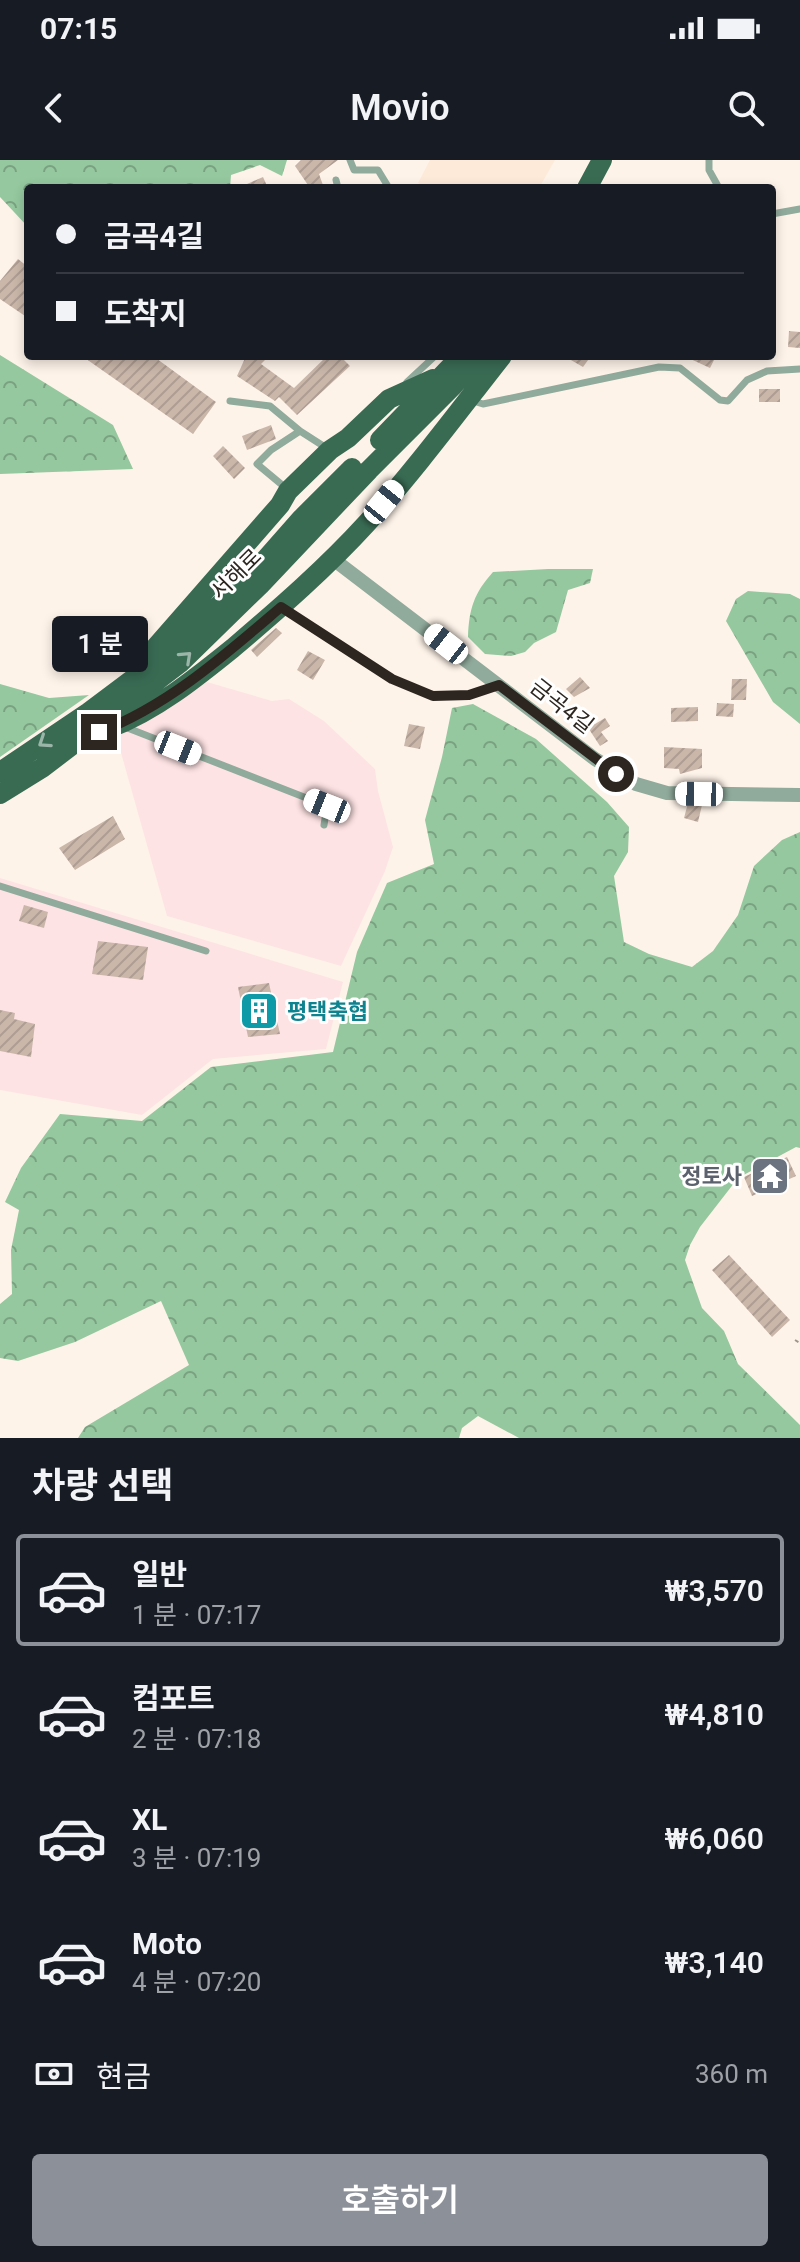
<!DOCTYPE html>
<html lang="ko">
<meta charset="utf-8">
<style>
:root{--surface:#171b24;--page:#20242c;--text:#f1f3f6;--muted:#9ea1a6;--line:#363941;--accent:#8c9099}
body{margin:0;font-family:Roboto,"Noto Sans KR",sans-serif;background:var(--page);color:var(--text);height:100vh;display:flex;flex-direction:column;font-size:30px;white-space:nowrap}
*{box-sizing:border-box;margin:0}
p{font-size:26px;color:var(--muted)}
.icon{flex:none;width:44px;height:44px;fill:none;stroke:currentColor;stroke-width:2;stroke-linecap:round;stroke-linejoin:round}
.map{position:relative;height:1278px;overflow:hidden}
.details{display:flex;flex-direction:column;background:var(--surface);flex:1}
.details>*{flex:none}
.top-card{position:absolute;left:24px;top:24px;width:752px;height:176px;border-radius:8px;box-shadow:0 4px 12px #0003;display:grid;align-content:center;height:176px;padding:0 32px;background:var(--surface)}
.end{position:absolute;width:36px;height:36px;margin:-18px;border:10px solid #2d2620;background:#fff;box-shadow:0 0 0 4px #fff}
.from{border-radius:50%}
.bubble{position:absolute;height:56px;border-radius:8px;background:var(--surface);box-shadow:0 4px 12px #0003;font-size:26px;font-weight:600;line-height:56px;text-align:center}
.car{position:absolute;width:24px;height:48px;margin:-24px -12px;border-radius:10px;box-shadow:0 0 6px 2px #0007;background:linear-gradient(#fff 24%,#345 0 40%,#fff 0 76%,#345 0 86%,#fff 0)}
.top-card b{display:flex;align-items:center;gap:28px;height:76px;font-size:30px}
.top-card b+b{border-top:2px solid var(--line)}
.top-card i{width:20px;height:20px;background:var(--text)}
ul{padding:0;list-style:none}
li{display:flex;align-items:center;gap:24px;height:112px;margin:0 16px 12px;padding:0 16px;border:4px solid transparent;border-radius:8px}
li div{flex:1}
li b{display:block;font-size:30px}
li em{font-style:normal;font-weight:600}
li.selected{border-color:var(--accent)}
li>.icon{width:72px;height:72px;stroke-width:1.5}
h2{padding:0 32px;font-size:36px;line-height:96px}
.pay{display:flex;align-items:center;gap:20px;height:88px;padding:0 32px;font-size:30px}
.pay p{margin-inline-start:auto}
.button{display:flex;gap:16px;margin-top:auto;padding:16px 32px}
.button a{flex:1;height:92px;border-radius:8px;background:var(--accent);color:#fff;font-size:32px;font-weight:600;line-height:92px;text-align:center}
.status{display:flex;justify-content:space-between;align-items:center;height:56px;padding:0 40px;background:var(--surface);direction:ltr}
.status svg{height:22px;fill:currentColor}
header{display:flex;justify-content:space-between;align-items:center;height:104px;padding:0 32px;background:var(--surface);font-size:36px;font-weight:600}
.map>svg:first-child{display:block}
.commercial{fill:#fee3e4}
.built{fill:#fdead9}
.forest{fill:url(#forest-crowns)}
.building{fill:url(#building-hatch)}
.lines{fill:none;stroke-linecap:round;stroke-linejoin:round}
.path{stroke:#9f968e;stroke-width:2;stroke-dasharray:4 6;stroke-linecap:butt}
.service{stroke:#90aa9c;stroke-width:7}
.minor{stroke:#90aa9c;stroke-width:14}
.primary{stroke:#396b53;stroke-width:20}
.oneway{stroke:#9cb5a9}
.route{stroke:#2d2620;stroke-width:10}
.labels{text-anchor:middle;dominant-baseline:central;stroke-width:6;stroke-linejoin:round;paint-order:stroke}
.street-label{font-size:22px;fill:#2d2620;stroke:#fff}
.culture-label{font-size:22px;font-weight:bold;fill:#0d838f;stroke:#fff;text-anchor:start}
.worship-label{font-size:22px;font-weight:bold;fill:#5b616d;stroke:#fff;text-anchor:end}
</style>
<div class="status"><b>07:15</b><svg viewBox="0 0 49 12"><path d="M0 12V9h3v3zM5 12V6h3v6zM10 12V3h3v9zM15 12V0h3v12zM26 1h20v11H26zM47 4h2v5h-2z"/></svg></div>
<header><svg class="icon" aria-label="back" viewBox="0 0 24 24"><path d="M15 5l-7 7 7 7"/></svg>Movio<svg class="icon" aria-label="search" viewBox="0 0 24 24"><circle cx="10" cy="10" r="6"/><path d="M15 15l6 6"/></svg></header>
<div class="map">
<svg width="800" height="1278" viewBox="0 0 800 1278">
<defs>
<pattern id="forest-crowns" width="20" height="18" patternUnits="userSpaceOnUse" patternTransform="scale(2)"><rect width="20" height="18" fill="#95c89f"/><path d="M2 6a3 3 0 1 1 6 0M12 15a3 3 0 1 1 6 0" fill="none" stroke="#7aa281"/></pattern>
<pattern id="building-hatch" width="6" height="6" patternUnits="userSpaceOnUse" patternTransform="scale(2)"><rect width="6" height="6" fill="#cab7aa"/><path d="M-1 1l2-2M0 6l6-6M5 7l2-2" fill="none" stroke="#ae9d92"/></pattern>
</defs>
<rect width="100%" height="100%" fill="#fef3e9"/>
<path class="commercial" d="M207 522 272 541 289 539 324 561 375 609 378 631 393 687 385 711 341 806 167 756 116 575Z
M0 718 343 822 326 889 213 899 142 955 0 930Z"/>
<path class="built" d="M430 0H555L539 28H428L418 23Z"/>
<path class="forest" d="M0 0H287L282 16 260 5 231 15 230 28H28V67L0 37Z
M0 195 113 265 133 309 0 314Z
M548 409H593L590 423 568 430 556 472 534 483 525 492 511 496 485 494 468 477C469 449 474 433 493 412Z
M748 431 790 434 800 439V564L773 542 726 461 736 439Z
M0 524 49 538 89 535 0 597Z
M473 544 536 579 607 642 629 667 628 692 614 716 624 782 649 794 692 807 713 791 738 755 754 706 782 680 800 672V988L796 987 738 1018 700 1067 690 1085 685 1100 702 1148 724 1171 738 1204 800 1265V1278H519L478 1256 462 1268 459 1278H78L85 1267 189 1205 161 1141 75 1182 18 1201 0 1198V1144L12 1134 11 1090 19 1050 5 1042 21 1008 60 954 142 961 211 907 333 892 357 792 387 723 434 704 425 660 442 597 452 548Z"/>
<path class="building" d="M301 0H338L319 14 324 28H310L295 6Z
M263 17 268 28H238Z
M18 99 28 107V158L0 139V121Z
M789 171 800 172V188L788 187Z
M82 196H153L216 242 193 274Z
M246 196H269L261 204 294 228 327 196H340L350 206 297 255 279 237 275 241 237 216Z
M564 196H591L583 207Z
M684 196H716L710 208Z
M759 229H780V242H759Z
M271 265 276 279 247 290 242 276Z
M223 286 245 308 234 319 213 296Z
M276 468 282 473 257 497 251 490Z
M308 491 325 500 313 520 297 510Z
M580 517 590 528 574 537 566 529Z
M732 519H747L746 540H731Z
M717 543 734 544 733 557 716 556Z
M698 547V561L671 562V548Z
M590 556 595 564 605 558 610 566 601 572 608 581 600 586 583 560Z
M409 564 425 567 420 589 404 586Z
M664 587 702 589V608L680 614 679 609 664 608Z
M688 643 702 645 698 662 684 658Z
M113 656 125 679 75 710 59 688Z
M24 745 48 752 44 768 19 761Z
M98 781 148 787 143 820 92 814Z
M269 823 280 874 248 877 238 827Z
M0 850 15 853 14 859 35 864 31 897 0 891Z
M787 997 796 1016 752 1036 744 1017Z
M729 1095 790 1160 772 1177 712 1110Z"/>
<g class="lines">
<path class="path" d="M795 1180 800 1183"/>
<path class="service" d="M350 0 354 10H378L389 28
M709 0V10L719 28
M336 20 338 28
M772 54 800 49
M407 222 435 196
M470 240 483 244 659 207 680 208 720 240 728 241 747 220 767 211 800 209
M230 241 270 246 300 271 328 289
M287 329 257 304 271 290 300 271
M283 448 392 519 433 536 469 535 497 525
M125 567 327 646 324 665
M0 726 206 791"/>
<path class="minor" d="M333 399 595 599 636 624 667 633 800 635"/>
<path class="primary" d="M587 28 602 0
M380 280 461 196
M147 497 280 345 288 331 330 290 348 278 389 239 433 219
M110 568C155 551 196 518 233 488 280 448 326 408 367 363 415 310 458 252 502 196
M0 612 89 552 161 498 248 419 302 358 352 308
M0 634 42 608 180 503 260 425 369 310 452 227 478 196"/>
</g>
<defs><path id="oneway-chevron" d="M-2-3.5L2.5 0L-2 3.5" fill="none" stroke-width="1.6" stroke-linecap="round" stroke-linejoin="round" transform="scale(2)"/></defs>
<g class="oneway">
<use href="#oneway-chevron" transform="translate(186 497) rotate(-43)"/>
<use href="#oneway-chevron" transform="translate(44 582) rotate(146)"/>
</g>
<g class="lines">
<path class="route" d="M99 572C168 546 226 494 281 447L392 519 433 536 469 535 499 525 616 614"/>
</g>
<defs>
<symbol id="building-square" viewBox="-11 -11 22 22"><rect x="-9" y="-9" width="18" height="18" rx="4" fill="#0f9aa8" stroke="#fff"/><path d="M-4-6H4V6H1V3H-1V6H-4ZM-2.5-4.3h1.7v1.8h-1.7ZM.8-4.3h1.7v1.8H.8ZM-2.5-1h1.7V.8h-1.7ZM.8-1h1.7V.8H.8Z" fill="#fff"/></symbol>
<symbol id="temple-square" viewBox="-11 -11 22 22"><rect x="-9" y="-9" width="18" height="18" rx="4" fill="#6b7280" stroke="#fff"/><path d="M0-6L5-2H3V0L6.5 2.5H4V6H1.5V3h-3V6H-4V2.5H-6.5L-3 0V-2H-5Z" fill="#fff"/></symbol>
</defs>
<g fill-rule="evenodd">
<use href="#building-square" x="237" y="829" width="44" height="44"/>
<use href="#temple-square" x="748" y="994" width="44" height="44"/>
</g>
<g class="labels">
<g class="street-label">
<text transform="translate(236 414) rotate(-45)">서해로</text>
<text transform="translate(562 546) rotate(38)">금곡4길</text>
</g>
<g class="culture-label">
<text x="287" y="851">평택축협</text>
</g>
<g class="worship-label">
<text x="742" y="1016">정토사</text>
</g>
</g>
</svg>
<i class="end from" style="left:616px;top:614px"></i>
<i class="end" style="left:99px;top:572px"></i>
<div class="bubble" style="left:52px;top:456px;width:96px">1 분</div>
<i class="car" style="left:384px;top:342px;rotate:39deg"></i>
<i class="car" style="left:446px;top:484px;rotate:308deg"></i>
<i class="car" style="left:178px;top:588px;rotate:112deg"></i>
<i class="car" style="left:699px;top:634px;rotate:271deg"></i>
<i class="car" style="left:327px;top:646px;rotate:292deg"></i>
<div class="top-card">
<b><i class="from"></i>금곡4길</b>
<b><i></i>도착지</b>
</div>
</div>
<section class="details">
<h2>차량 선택</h2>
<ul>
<li class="selected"><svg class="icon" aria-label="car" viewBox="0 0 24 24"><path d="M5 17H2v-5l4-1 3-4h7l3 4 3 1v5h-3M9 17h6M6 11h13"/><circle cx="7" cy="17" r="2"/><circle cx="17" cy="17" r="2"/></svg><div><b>일반</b><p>1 분 · 07:17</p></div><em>₩3,570</em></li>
<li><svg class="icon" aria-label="car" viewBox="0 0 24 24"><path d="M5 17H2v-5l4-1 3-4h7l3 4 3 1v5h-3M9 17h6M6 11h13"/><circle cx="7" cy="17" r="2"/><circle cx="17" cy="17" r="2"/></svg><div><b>컴포트</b><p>2 분 · 07:18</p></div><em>₩4,810</em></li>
<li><svg class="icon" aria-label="car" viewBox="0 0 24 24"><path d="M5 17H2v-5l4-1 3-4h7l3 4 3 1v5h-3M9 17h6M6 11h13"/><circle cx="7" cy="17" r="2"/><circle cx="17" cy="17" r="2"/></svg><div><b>XL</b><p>3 분 · 07:19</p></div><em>₩6,060</em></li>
<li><svg class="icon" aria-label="car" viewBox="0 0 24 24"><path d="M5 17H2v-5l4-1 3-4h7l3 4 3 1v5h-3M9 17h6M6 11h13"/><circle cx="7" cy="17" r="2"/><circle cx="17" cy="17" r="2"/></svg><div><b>Moto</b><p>4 분 · 07:20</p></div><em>₩3,140</em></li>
</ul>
<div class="pay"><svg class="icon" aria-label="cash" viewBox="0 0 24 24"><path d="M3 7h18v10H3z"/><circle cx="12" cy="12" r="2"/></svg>현금<p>360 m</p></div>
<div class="button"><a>호출하기</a></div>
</section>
